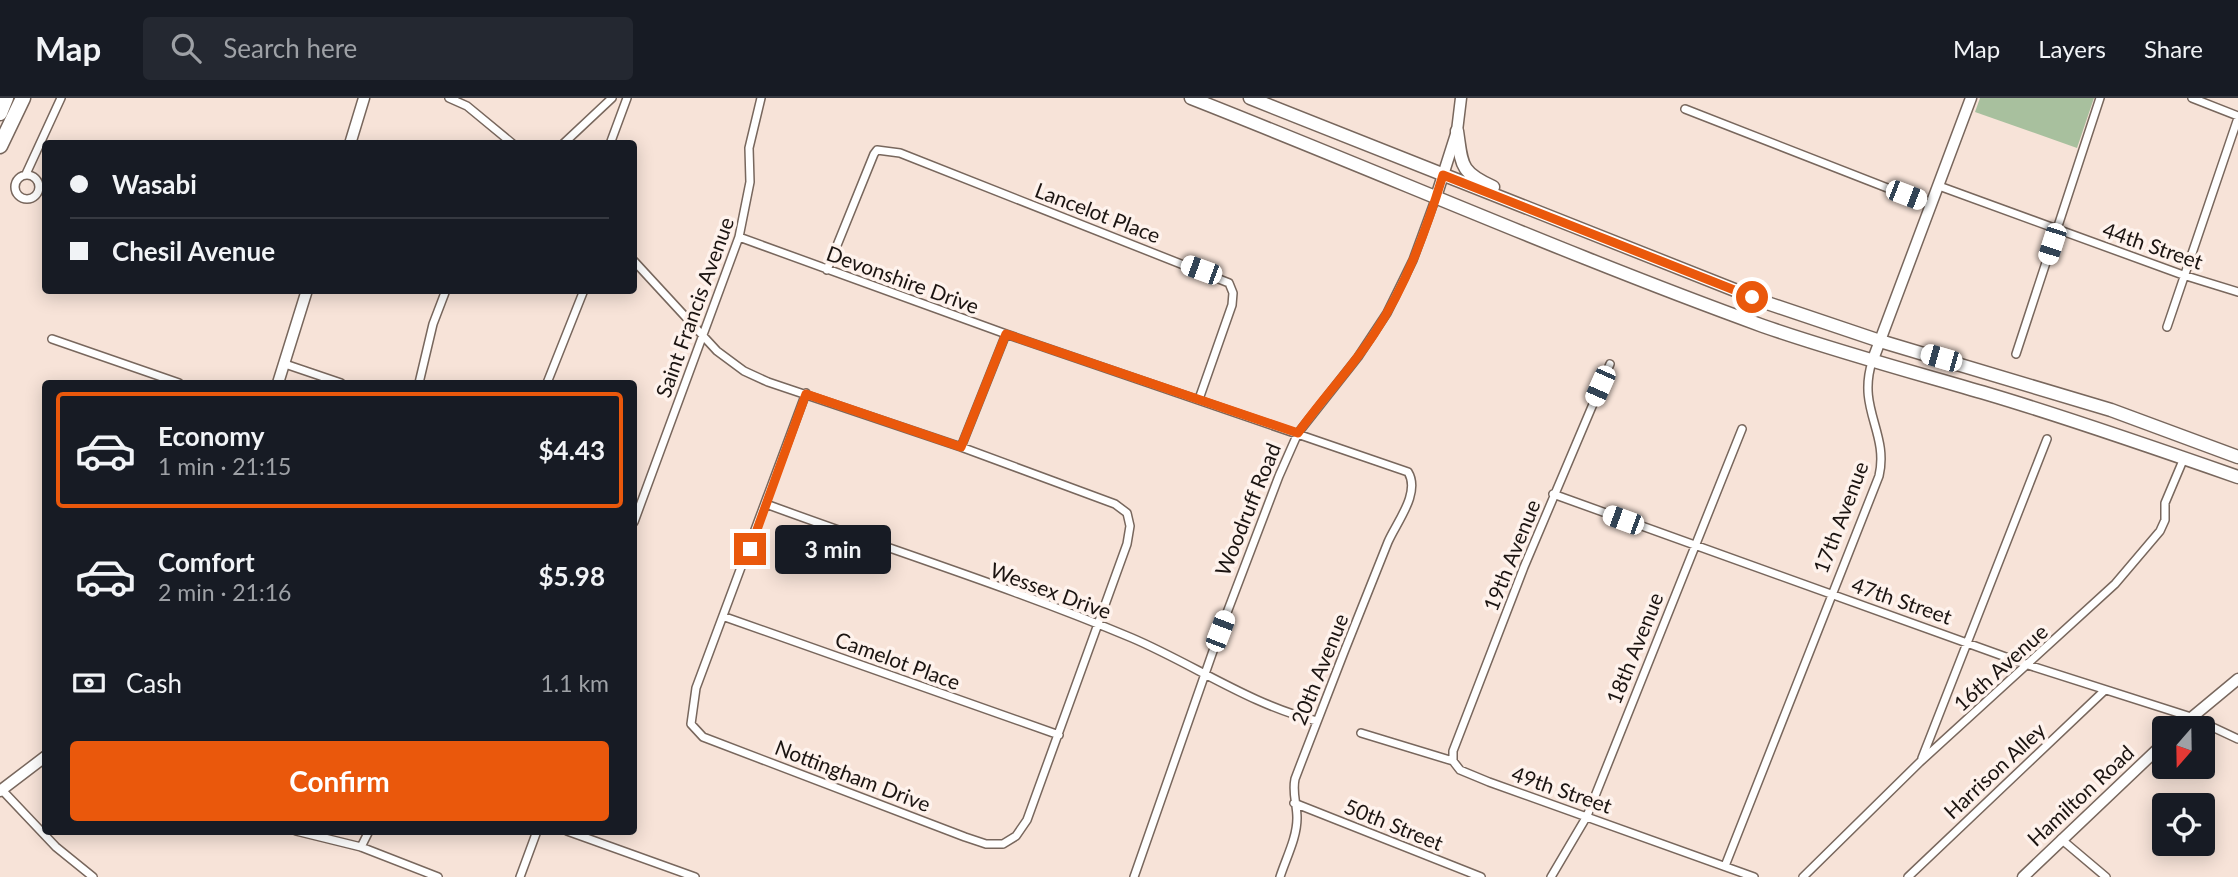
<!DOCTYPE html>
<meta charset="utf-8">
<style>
:root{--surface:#171b24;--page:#242831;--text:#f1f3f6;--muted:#9ea1a6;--line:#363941;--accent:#ea580c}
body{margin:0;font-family:Lato,sans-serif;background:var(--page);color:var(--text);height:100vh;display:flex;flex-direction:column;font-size:26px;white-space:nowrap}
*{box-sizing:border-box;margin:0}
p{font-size:23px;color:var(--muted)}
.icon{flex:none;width:38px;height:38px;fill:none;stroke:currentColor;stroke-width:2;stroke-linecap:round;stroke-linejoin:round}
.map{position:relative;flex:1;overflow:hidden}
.side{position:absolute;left:42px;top:282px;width:595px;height:455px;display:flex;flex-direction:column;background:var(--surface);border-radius:7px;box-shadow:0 4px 18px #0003}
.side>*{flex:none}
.banner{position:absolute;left:42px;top:42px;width:595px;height:154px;border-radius:7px;box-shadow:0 4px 18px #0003;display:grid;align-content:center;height:154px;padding:0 28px;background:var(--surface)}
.needle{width:46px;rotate:200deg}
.controls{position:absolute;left:2152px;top:618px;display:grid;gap:14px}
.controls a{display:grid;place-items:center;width:63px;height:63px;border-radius:7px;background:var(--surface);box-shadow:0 4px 18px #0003;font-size:35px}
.end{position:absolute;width:32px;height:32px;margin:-16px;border:9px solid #ea580c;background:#fff;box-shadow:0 0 0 4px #fff}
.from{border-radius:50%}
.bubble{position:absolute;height:49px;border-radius:7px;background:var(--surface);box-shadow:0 4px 18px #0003;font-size:23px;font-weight:700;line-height:49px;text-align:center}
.car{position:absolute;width:21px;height:42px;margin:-21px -10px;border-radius:9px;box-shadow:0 0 5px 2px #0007;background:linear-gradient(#fff 24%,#345 0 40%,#fff 0 76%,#345 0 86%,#fff 0)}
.banner b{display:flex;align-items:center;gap:24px;height:66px;font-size:26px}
.banner b+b{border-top:2px solid var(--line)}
.banner i{width:18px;height:18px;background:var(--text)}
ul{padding:12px 0 0;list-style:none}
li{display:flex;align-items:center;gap:21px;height:116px;margin:0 14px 10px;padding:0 14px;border:4px solid transparent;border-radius:7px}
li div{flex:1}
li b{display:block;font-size:26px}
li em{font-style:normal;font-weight:700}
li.active{border-color:var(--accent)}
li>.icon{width:63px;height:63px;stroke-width:1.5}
.pay{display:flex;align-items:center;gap:18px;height:77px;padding:0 28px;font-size:26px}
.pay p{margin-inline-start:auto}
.cta{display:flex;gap:14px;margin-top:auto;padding:14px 28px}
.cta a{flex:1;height:80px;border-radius:7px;background:var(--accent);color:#fff;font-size:28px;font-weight:700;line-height:80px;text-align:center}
header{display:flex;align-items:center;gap:42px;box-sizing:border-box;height:98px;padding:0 35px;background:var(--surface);border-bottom:2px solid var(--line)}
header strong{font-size:33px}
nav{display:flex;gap:38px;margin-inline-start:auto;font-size:24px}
.search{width:490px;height:63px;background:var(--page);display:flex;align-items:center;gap:18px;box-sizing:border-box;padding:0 24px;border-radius:7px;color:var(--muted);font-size:26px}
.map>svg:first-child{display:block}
.green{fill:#a8c09e}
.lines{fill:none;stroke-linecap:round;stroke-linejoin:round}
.street-casing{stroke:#78675d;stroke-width:10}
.secondary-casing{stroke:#78675d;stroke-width:13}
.primary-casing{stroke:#78675d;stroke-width:15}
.highway-casing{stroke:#78675d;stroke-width:17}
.street{stroke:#fff;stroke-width:7}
.secondary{stroke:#fff;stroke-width:10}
.primary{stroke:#fff;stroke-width:12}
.highway{stroke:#fff;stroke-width:14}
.route{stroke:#ea580c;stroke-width:9}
.labels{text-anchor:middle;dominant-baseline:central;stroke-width:7;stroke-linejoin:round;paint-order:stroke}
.street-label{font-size:21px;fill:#1b1411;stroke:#fef2ec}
</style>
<header>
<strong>Map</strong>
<div class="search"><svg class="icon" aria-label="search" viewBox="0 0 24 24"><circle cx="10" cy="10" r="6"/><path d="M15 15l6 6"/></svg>Search here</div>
<nav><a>Map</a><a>Layers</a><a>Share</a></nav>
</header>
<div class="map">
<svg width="2238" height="779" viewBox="0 0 2238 779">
<rect width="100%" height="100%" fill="#f7e3d8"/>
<path class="green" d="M1980 0H2094L2077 50 1975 14Z"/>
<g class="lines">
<defs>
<path id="street" d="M449 0 467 8 513 46
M2192 0 2238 18
M1685 11 1931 107
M563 46 612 0
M610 46 627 0
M26 76 61 0
M15 89a12 12 0 1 1 24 0a12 12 0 1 1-24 0Z
M1939 88 2183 177 2238 194
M739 139 1006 236 1408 374C1421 395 1396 425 1388 444 1356 523 1325 602 1295 681 1292 695 1297 706 1297 720 1297 740 1286 760 1280 779
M634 163 717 253 744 273 768 284 961 349 1115 406 1127 415 1130 428 1127 446 1027 722 1016 738 1003 746H986L965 739 703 639 691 626 696 590 806 295
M827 172 874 56 877 52 900 55 1229 185 1233 195 1232 207 1199 301
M2167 229 2238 20
M52 241 179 285
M2016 256 2100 0
M285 266 341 285
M419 285 433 226 446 192
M547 285 584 192
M961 349 1006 236
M1553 396 2028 567 2191 619 2238 641
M766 406C888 451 1013 490 1132 540 1195 567 1251 607 1317 623
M634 424 739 139 750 84 749 50 761 0
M725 519 1059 637
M1361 635 1453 663 1460 672 1489 684 1754 779
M1922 660 2047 341
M1453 663V653L1524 469 1610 266
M2 692 56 749 93 779
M1294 705 1481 779
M296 733 361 749 438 779
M567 733 695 779
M2061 741 2106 779
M361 749 369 733
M1725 768 1879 378C1889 335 1857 311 1872 264
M520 779 537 733
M1134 779 1220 533 1279 378 1298 335 1358 259 1387 215 1413 162 1436 99
M1551 779 1587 718 1742 331
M1803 779 1920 664 2115 486 2160 433 2165 422V405L2184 360
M1908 779 2105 592"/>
<path id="secondary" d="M350 46 364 0
M1436 99 1457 33 1461 0
M1872 264 1971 0
M278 285 307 192
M2179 630 2238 581
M0 693 46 658
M2023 779 2165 644"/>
<path id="primary" d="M1191 0C1382 75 1570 158 1763 228 1838 254 1913 274 1988 296 2072 321 2155 350 2238 379
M1250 0 1770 206 1880 243 2111 312 2238 359
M1457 33C1462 66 1459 74 1493 89"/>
<path id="highway" d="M0 15 6 0
M0 48 23 0"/>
</defs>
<use href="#street" class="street-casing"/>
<use href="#secondary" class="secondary-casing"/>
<use href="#primary" class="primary-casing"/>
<use href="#highway" class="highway-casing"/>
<use href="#street" class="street"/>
<use href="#secondary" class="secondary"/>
<use href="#primary" class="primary"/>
<use href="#highway" class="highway"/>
</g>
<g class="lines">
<path class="route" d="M750 451 806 296 961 349 1006 236 1298 335C1322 301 1351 271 1374 236 1406 188 1426 133 1443 77L1752 199"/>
</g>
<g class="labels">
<g class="street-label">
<text transform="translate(1098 114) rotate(21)">Lancelot Place</text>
<text transform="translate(2153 147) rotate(19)">44th Street</text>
<text transform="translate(903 181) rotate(20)">Devonshire Drive</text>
<text transform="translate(694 209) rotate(-70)">Saint Francis Avenue</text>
<text transform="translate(1247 411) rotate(-68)">Woodruff Road</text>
<text transform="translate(1840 419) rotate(-69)">17th Avenue</text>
<text transform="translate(1511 457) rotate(-68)">19th Avenue</text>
<text transform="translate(1051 492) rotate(20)">Wessex Drive</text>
<text transform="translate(1902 502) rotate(19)">47th Street</text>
<text transform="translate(1634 550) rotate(-68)">18th Avenue</text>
<text transform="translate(898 562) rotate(20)">Camelot Place</text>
<text transform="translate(2000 569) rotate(-42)">16th Avenue</text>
<text transform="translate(1319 571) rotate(-68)">20th Avenue</text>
<text transform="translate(1994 672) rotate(-43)">Harrison Alley</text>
<text transform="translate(853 677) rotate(21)">Nottingham Drive</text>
<text transform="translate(1562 691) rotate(19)">49th Street</text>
<text transform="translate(2080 697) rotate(-43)">Hamilton Road</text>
<text transform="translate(1394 726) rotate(22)">50th Street</text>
</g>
</g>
</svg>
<div class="controls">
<a><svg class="needle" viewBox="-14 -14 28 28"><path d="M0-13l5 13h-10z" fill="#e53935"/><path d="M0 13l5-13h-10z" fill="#9ea1a6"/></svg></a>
<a><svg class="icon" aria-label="locate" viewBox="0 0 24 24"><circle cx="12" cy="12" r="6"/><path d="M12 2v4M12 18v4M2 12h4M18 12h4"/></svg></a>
</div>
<i class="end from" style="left:1752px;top:199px"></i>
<i class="end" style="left:750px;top:451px"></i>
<div class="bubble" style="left:775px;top:427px;width:116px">3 min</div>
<i class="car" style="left:1906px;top:97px;rotate:111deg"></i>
<i class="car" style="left:2052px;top:146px;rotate:198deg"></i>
<i class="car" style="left:1201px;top:172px;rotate:290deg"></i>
<i class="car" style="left:1941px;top:260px;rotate:286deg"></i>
<i class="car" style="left:1600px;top:288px;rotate:204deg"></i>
<i class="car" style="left:1623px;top:422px;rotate:290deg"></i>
<i class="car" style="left:1220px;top:533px;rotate:21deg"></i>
<div class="banner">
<b><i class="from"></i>Wasabi</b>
<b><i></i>Chesil Avenue</b>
</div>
<section class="side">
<ul>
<li class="active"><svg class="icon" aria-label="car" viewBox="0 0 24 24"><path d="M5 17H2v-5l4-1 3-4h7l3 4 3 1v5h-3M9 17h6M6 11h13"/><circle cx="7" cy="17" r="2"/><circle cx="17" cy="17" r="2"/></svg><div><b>Economy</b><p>1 min · 21:15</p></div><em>$4.43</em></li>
<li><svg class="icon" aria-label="car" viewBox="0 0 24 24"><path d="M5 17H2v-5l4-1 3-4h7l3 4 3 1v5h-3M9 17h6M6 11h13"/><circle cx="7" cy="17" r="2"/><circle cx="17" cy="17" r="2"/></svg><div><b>Comfort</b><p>2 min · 21:16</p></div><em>$5.98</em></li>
</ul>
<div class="pay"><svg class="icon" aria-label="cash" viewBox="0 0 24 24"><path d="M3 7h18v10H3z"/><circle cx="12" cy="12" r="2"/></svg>Cash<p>1.1 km</p></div>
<div class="cta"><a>Confirm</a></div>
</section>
</div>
